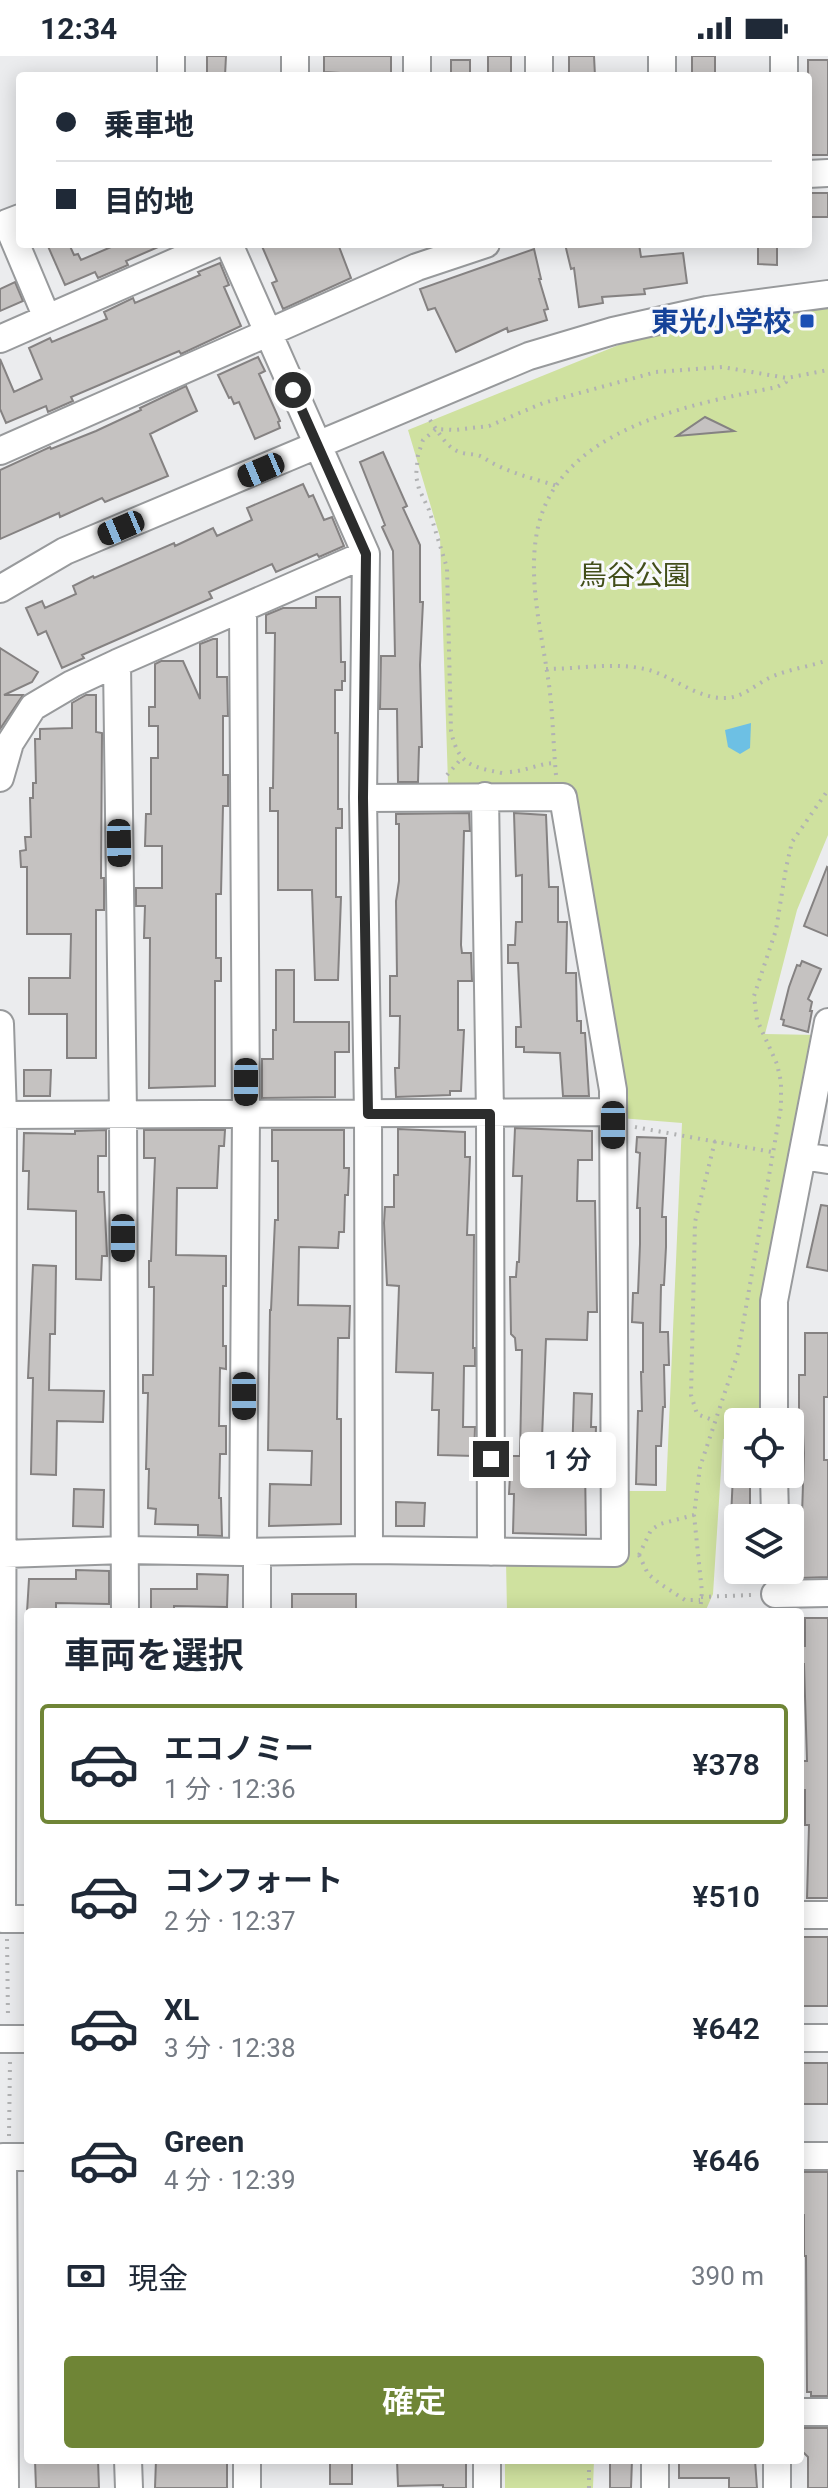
<!DOCTYPE html>
<html lang="ja">
<meta charset="utf-8">
<style>
:root{--surface:#fff;--page:#f6f6f7;--text:#1f2937;--muted:#747a83;--line:#e0e1e3;--accent:#6f8536}
body{margin:0;font-family:Roboto,"Noto Sans JP",sans-serif;background:var(--page);color:var(--text);height:100vh;display:flex;flex-direction:column;font-size:30px;white-space:nowrap}
*{box-sizing:border-box;margin:0}
p{font-size:26px;color:var(--muted)}
.icon{flex:none;width:44px;height:44px;fill:none;stroke:currentColor;stroke-width:2;stroke-linecap:round;stroke-linejoin:round}
.map{position:relative;flex:1;overflow:hidden}
.panel{position:absolute;left:24px;top:1552px;width:780px;height:856px;display:flex;flex-direction:column;background:var(--surface);border-radius:8px;box-shadow:0 4px 20px #0003}
.panel>*{flex:none}
.top-card{position:absolute;left:16px;top:16px;width:796px;height:176px;border-radius:8px;box-shadow:0 4px 20px #0003;display:grid;align-content:center;height:176px;padding:0 40px;background:var(--surface)}
.tools{position:absolute;left:724px;top:1352px;display:grid;gap:16px}
.tools a{display:grid;place-items:center;width:80px;height:80px;border-radius:8px;background:var(--surface);box-shadow:0 4px 20px #0003;font-size:40px}
.end{position:absolute;width:36px;height:36px;margin:-18px;border:10px solid #2c2d2d;background:#fff;box-shadow:0 0 0 4px #fff}
.from{border-radius:50%}
.bubble{position:absolute;height:56px;border-radius:8px;background:var(--surface);box-shadow:0 4px 20px #0003;font-size:26px;font-weight:600;line-height:56px;text-align:center}
.car{position:absolute;width:24px;height:48px;margin:-24px -12px;border-radius:10px;box-shadow:0 0 6px 2px #0007;background:linear-gradient(#222 24%,#8ab4d8 0 40%,#222 0 76%,#8ab4d8 0 86%,#222 0)}
.top-card b{display:flex;align-items:center;gap:28px;height:76px;font-size:30px}
.top-card b+b{border-top:2px solid var(--line)}
.top-card i{width:20px;height:20px;background:var(--text)}
ul{padding:0;list-style:none}
li{display:flex;align-items:center;gap:24px;height:120px;margin:0 16px 12px;padding:0 24px;border:4px solid transparent;border-radius:8px}
li div{flex:1}
li b{display:block;font-size:30px}
li em{font-style:normal;font-weight:600}
li.current{border-color:var(--accent)}
li>.icon{width:72px;height:72px;stroke-width:1.5}
h2{padding:0 40px;font-size:36px;line-height:96px}
.pay{display:flex;align-items:center;gap:20px;height:88px;padding:0 40px;font-size:30px}
.pay p{margin-inline-start:auto}
.primary-button{display:flex;gap:16px;margin-top:auto;padding:16px 40px}
.primary-button a{flex:1;height:92px;border-radius:8px;background:var(--accent);color:#fff;font-size:32px;font-weight:600;line-height:92px;text-align:center}
.status{display:flex;justify-content:space-between;align-items:center;height:56px;padding:0 40px;background:var(--surface);direction:ltr}
.status svg{height:22px;fill:currentColor}
.map>svg:first-child{display:block}
.green{fill:#cfe19f}
.water{fill:#6dc0e4}
.building{fill:#c5c2c1;stroke:#858282;stroke-width:2}
.lines{fill:none;stroke-linecap:round;stroke-linejoin:round}
.minor-casing{stroke:#989a9c;stroke-width:30}
.path{stroke:#b1b2b3;stroke-width:4;stroke-dasharray:2 6;stroke-linecap:butt}
.minor{stroke:#fff;stroke-width:26}
.route{stroke:#2c2d2d;stroke-width:10}
.transit-dot{fill:#1a4fb4;stroke:#f8f9fc;stroke-width:3}
.labels{text-anchor:middle;dominant-baseline:central;stroke-width:6;stroke-linejoin:round;paint-order:stroke}
.transit-label{font-size:28px;font-weight:bold;fill:#164399;stroke:#f8f9fc;text-anchor:end}
.park-label{font-size:28px;fill:#424e1a;stroke:#f8f9fc}
</style>
<div class="status"><b>12:34</b><svg viewBox="0 0 49 12"><path d="M0 12V9h3v3zM5 12V6h3v6zM10 12V3h3v9zM15 12V0h3v12zM26 1h20v11H26zM47 4h2v5h-2z"/></svg></div>
<div class="map">
<svg width="828" height="2432" viewBox="0 0 828 2432">
<rect width="100%" height="100%" fill="#ebecee"/>
<path class="green" d="M828 253V779L797 854 765 978 817 979 766 1366H738V1381L723 1383 713 1538 705 1556H507L506 1505 624 1504 626 1435H666L682 1067 620 1062 569 737 448 727 440 481 408 374 636 282 749 257Z
M505 2404H594L593 2432H505Z"/>
<path class="water" d="M751 667 750 692 740 698 728 691 725 674Z"/>
<path class="building" d="M207 0H226L225 20H207Z
M324 0H391V20L324 16Z
M488 0H511V18H488Z
M569 0H594L595 20H569Z
M692 0H715V20H692Z
M451 4H470V20H451Z
M808 4H828V99H809L811 32H808Z
M811 137H828V161H808V139Z
M47 188H69L74 199 78 198 81 204 118 188H165L126 205 128 209 98 222 95 216 65 229Z
M261 188H338L351 222 283 253 272 227 277 225Z
M565 188H639L641 201 683 197 687 227 644 233 645 238 602 241 603 247 579 251 574 212 571 213Z
M758 188H777V209L758 208Z
M534 193 541 223H539L548 253 544 254 547 264 508 276 507 272 456 296 435 252 428 254 420 233Z
M220 207 229 229 224 231 241 270 181 298 179 295 71 341 73 345 48 356 46 350 6 367 0 353V303L14 336 42 323 29 292 50 282 52 286 107 263 104 256 133 242 135 247 200 219 198 216Z
M15 226 23 245 0 255V233Z
M258 301 265 315 259 318 280 365 278 366 280 372 255 383 239 346 234 348 231 341 229 342 218 319Z
M186 330 197 355 150 378 168 420 105 446 102 442 60 461 59 457 0 483V414L50 391 51 393 96 375 141 354 140 352Z
M705 361 734 375 677 380Z
M383 396 407 450 403 452 420 489V546H423L420 609 422 691H419L418 726H398L397 653H380L381 600H395L393 495 382 471 385 469 360 406Z
M303 428 309 441 313 439 324 464 332 461 344 490 319 501 317 498 276 516 272 508 209 536 212 542 82 599 84 602 62 612 46 575 38 579 26 552 42 545 45 552 76 538 73 530 93 520 94 522 174 487 175 490 213 472 217 480 252 464 247 452Z
M316 541H340L341 606H345V625H342V634H335V677H338V753H342V772H336V841H341L338 924H315L312 834H278V755H270V732H273L275 577H266V559L283 552H316Z
M213 583H217V621H227L228 660H223V719H228V750H223L221 838H216V902H221V925H215V1030L149 1032 150 882H144L145 850H136V832H162V790H145L146 758H151V702H158V670H149V651H155V608L161 605H183L200 643V588Z
M0 592 38 616 32 626 4 639H23L0 673Z
M86 639H96V676L102 677 101 822H104V854H96V1002H67V958H29V922H70L71 878H27V811H21L20 795 26 794 25 781H31L30 742H33V727H36L35 683H40V673L72 672V647Z
M469 757 470 775H464L461 889 462 897H471L472 925H458V974H464L461 1035H450V1039L396 1041 395 1012H399L400 960H390V920H397L396 845 399 825V768H396V758Z
M514 757 546 759 549 831H558V866H567L566 917H576L577 965H581V977H585L589 1040H563L560 997 524 996V991H516V971H521L518 907H508V889H515L516 866H522V819L516 820Z
M827 811 828 812V880L804 870Z
M802 905 821 913 808 943 812 946 810 955H812L808 976 783 969 784 964 781 963 789 931 797 909 800 910Z
M276 914H294V966H349V996H335V1041L262 1042V1003H273V974H276Z
M24 1014H51L50 1040H24Z
M515 1072 592 1075V1104H578L577 1145H595L597 1256H588L587 1284 546 1283 541 1407 585 1408 586 1479 513 1477 514 1438H509L511 1400H520L522 1294H516L515 1282 511 1278 510 1221H516L517 1206H519L522 1120H513Z
M398 1073 465 1076V1101H470L467 1179H474L473 1292H475V1310H464L463 1371H475L474 1400 438 1399 439 1354H432L433 1317 396 1316 399 1230 387 1229 384 1167 385 1151H394V1119H398Z
M106 1074V1100H98V1136H104L107 1200H102L101 1224 76 1223V1155L28 1153 29 1115H23L24 1077 75 1078V1075Z
M144 1074H225L224 1090H219L217 1132H177L176 1199 226 1200V1230H223V1290H226V1313L220 1312 219 1370H226V1398H220L219 1442H221L222 1480 198 1479V1469L155 1468 156 1453 148 1452 149 1413H146L148 1337H143V1319H153L154 1231H149V1205H151L155 1102H144Z
M272 1074H344V1112H349L348 1139H345L344 1176H339L338 1192 299 1191 298 1249 350 1250 349 1282H338L337 1363H341V1468L269 1470 270 1428 311 1429 312 1395 268 1394 270 1254H271L275 1164H278V1105H272Z
M637 1081 666 1082 662 1161H666V1191L664 1229H661L660 1276H668L669 1309H664L665 1351H663L661 1390H656V1429L636 1428 638 1355H642L641 1316H643V1267L632 1266 633 1237H638L640 1188V1152H637L640 1097 636 1096Z
M821 1149 828 1150V1215L807 1211Z
M33 1209 56 1210 55 1278H50L49 1334 104 1335 103 1366 57 1365 56 1419 31 1418 33 1322H28Z
M805 1277H828V1341H824V1404H828V1521L800 1522 804 1397 802 1358H799V1319H805Z
M574 1337 592 1338 591 1371H596L595 1404 572 1403Z
M733 1418H750V1462H731Z
M74 1433 104 1434 103 1471 73 1470Z
M396 1446 425 1447 424 1470H396Z
M76 1514 109 1515V1548L56 1547V1556H27L29 1523H76Z
M197 1518 228 1519 227 1551 174 1550V1556H151V1533H197Z
M292 1538H356V1556H292Z
M805 1562H828V1842H807L809 1769H805V1734H800L801 1705H807L804 1608H800V1590H805Z
M800 1881H828V1950H801Z
M800 2007H828V2048H800Z
M800 2116H828V2340H811V2336H807L806 2200H804V2159H800Z
M803 2372H828V2432H808V2401L803 2396Z
M35 2404H98L99 2432H36Z
M156 2404H227V2432H155Z
M330 2404H352V2428H330Z
M397 2404H466V2432H443V2429L398 2430Z
M610 2404H632L631 2432H610Z
M679 2404H755L757 2432H729V2422H679Z"/>
<g class="lines">
<defs>
<path id="minor" d="M171 0V20
M295 0V20
M417 0V20
M539 0V20
M662 0V20
M784 0V20
M808 118 828 117
M20 162 7 167 47 262
M229 188 366 498 363 742 368 1058 369 1494
M0 283 216 188
M0 395 417 211 486 188
M0 533 65 495 529 300 613 275 707 254 828 238
M117 607 123 1058 125 1556
M0 722 10 687 33 651 72 628 117 607 366 498
M485 740 490 1058 491 1496
M0 968 3 1060 2 1863H28
M0 1059 612 1056
M802 1100 828 1104
M774 1366V1245L828 966
M774 1418 775 1462
M243 1496 246 1058 243 553
M257 1496V1556
M4 1498 125 1494 243 1496 369 1494 615 1497 613 1034 563 741 363 742
M775 1538 828 1537
M800 1859H828
M800 1982H828
M0 1983H28
M800 2100H828
M800 2356H828
M128 2404 129 2432
M247 2404V2432
M487 2404V2432
M655 2404V2432
M777 2404V2432
M5 2432 3 2101H28"/>
</defs>
<use href="#minor" class="minor-casing"/>
<path class="path" d="M430 364 436 373 454 374 489 370 543 347 656 316 722 311 787 322 828 314
M546 613C578 613 613 606 645 613 672 619 696 643 725 642 742 642 755 629 769 622 788 613 809 611 828 604
M510 716C526 715 540 707 555 707
M502 717C471 711 458 708 451 675L447 512 429 454 419 433 416 420 418 399 423 384 436 373C442 382 449 392 459 396 467 399 477 397 484 402 505 416 532 422 557 430
M447 719 461 703
M556 719C553 687 553 654 548 622 541 574 527 520 538 471 561 371 693 348 777 331L786 326 787 322
M635 1071 772 1096
M715 1085 695 1166 691 1339 697 1358 715 1365
M639 1499 651 1474 660 1468 694 1459
M639 1499 648 1518 659 1527 685 1544H700
M701 1541 752 1539
M700 1556 702 1536 694 1459 700 1411 738 1297 781 1051V1026L777 1008 757 964 754 940 776 874 786 812 792 786 828 734
M7 1883 8 1961
M9 2080 10 2005
M589 2432V2404"/>
<use href="#minor" class="minor"/>
</g>
<g class="lines">
<path class="route" d="M293 334 366 498 363 742 368 1058H490L491 1403"/>
</g>
<rect class="transit-dot" x="799" y="257" width="16" height="16" rx="4"/>
<g class="labels">
<g class="transit-label">
<text x="791" y="265">東光小学校</text>
</g>
<g class="park-label">
<text x="635" y="519">鳥谷公園</text>
</g>
</g>
</svg>
<div class="tools">
<a><svg class="icon" aria-label="locate" viewBox="0 0 24 24"><circle cx="12" cy="12" r="6"/><path d="M12 2v4M12 18v4M2 12h4M18 12h4"/></svg></a>
<a><svg class="icon" aria-label="layers" viewBox="0 0 24 24"><path d="M12 4l9 5-9 5-9-5zM3 14l9 5 9-5"/></svg></a>
</div>
<i class="end from" style="left:293px;top:334px"></i>
<i class="end" style="left:491px;top:1403px"></i>
<div class="bubble" style="left:520px;top:1376px;width:96px">1 分</div>
<i class="car" style="left:261px;top:414px;rotate:247deg"></i>
<i class="car" style="left:121px;top:472px;rotate:247deg"></i>
<i class="car" style="left:119px;top:787px;rotate:179deg"></i>
<i class="car" style="left:246px;top:1026px;rotate:180deg"></i>
<i class="car" style="left:613px;top:1069px;rotate:180deg"></i>
<i class="car" style="left:123px;top:1182px;rotate:180deg"></i>
<i class="car" style="left:244px;top:1340px;rotate:180deg"></i>
<div class="top-card">
<b><i class="from"></i>乗車地</b>
<b><i></i>目的地</b>
</div>
<section class="panel">
<h2>車両を選択</h2>
<ul>
<li class="current"><svg class="icon" aria-label="car" viewBox="0 0 24 24"><path d="M5 17H2v-5l4-1 3-4h7l3 4 3 1v5h-3M9 17h6M6 11h13"/><circle cx="7" cy="17" r="2"/><circle cx="17" cy="17" r="2"/></svg><div><b>エコノミー</b><p>1 分 · 12:36</p></div><em>¥378</em></li>
<li><svg class="icon" aria-label="car" viewBox="0 0 24 24"><path d="M5 17H2v-5l4-1 3-4h7l3 4 3 1v5h-3M9 17h6M6 11h13"/><circle cx="7" cy="17" r="2"/><circle cx="17" cy="17" r="2"/></svg><div><b>コンフォート</b><p>2 分 · 12:37</p></div><em>¥510</em></li>
<li><svg class="icon" aria-label="car" viewBox="0 0 24 24"><path d="M5 17H2v-5l4-1 3-4h7l3 4 3 1v5h-3M9 17h6M6 11h13"/><circle cx="7" cy="17" r="2"/><circle cx="17" cy="17" r="2"/></svg><div><b>XL</b><p>3 分 · 12:38</p></div><em>¥642</em></li>
<li><svg class="icon" aria-label="car" viewBox="0 0 24 24"><path d="M5 17H2v-5l4-1 3-4h7l3 4 3 1v5h-3M9 17h6M6 11h13"/><circle cx="7" cy="17" r="2"/><circle cx="17" cy="17" r="2"/></svg><div><b>Green</b><p>4 分 · 12:39</p></div><em>¥646</em></li>
</ul>
<div class="pay"><svg class="icon" aria-label="cash" viewBox="0 0 24 24"><path d="M3 7h18v10H3z"/><circle cx="12" cy="12" r="2"/></svg>現金<p>390 m</p></div>
<div class="primary-button"><a>確定</a></div>
</section>
</div>
